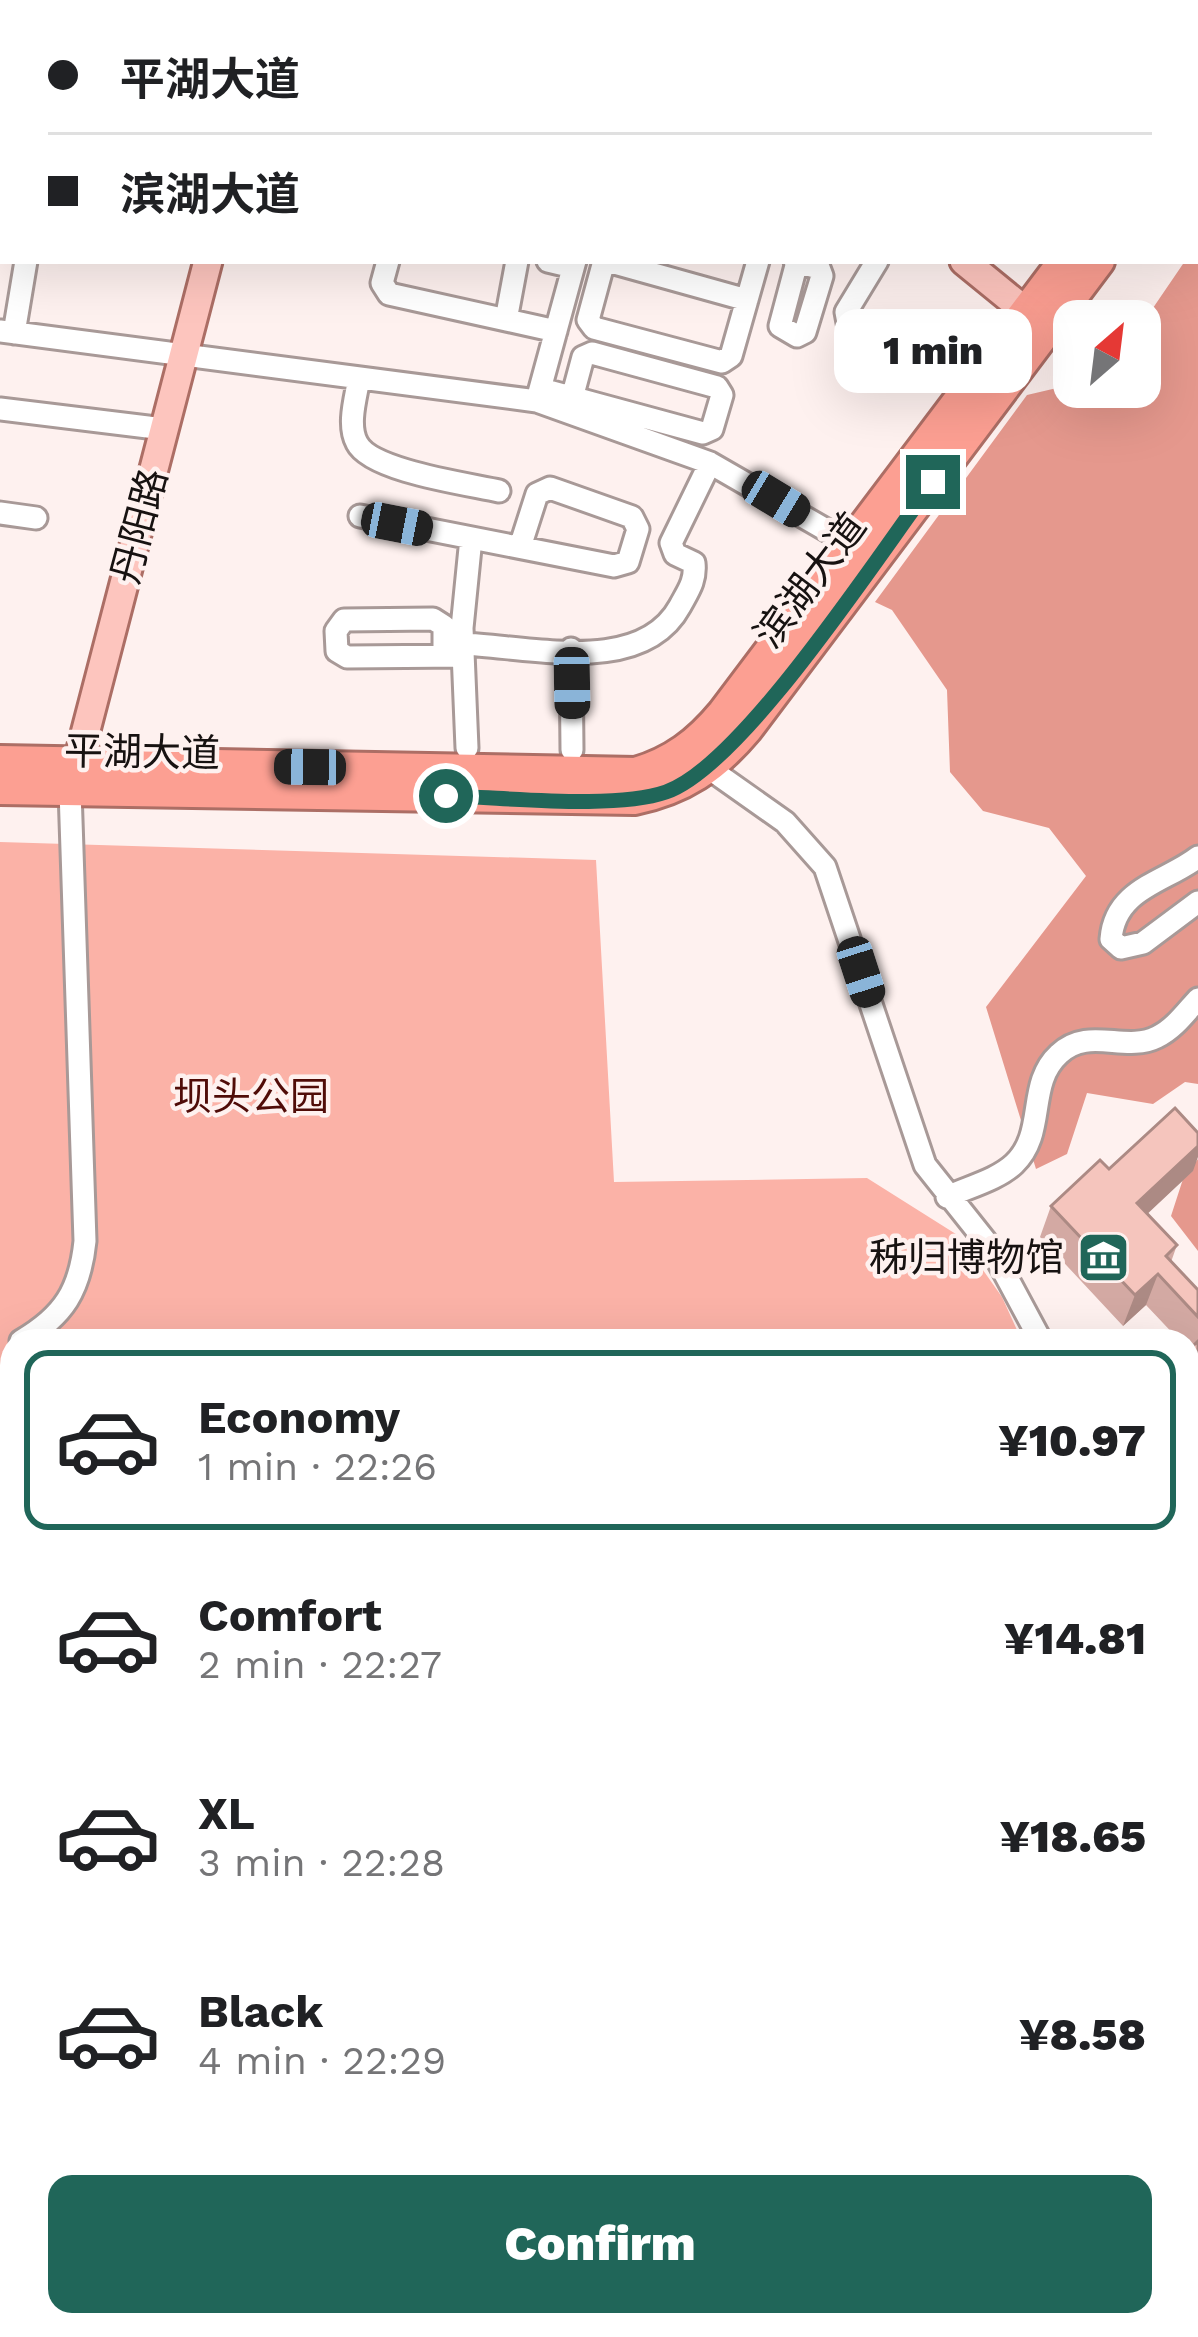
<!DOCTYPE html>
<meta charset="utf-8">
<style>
:root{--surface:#fff;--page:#f2f2f2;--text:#202124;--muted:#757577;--line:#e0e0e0;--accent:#206659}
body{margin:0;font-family:"Work Sans","Noto Sans SC",sans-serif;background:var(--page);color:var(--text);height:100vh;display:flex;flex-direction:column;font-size:45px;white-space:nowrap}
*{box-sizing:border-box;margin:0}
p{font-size:39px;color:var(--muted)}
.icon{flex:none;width:66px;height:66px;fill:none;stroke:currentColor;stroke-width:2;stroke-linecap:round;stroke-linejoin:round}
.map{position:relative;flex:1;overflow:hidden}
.details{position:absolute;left:0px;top:1329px;width:1200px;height:1008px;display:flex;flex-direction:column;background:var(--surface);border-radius:36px 36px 0 0;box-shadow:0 12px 48px #0002}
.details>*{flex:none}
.guide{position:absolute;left:0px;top:0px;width:1200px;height:264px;box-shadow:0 12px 48px #0002;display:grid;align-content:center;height:264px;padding:0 48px;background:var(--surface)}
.needle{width:78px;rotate:28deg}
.tools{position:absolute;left:1053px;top:300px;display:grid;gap:24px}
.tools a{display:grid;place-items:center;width:108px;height:108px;border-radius:24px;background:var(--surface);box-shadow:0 12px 48px #0002;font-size:60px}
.end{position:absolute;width:54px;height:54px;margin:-27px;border:15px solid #206659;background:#fff;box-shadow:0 0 0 6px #fff}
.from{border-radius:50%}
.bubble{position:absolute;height:84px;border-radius:24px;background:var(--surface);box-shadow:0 12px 48px #0002;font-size:39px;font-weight:800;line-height:84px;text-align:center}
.car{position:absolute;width:36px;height:72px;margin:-36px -18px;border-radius:15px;box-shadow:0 0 9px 3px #0007;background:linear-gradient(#222 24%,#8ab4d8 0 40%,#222 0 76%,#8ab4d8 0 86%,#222 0)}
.guide b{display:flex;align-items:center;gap:42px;height:114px;font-size:45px}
.guide b+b{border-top:3px solid var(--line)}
.guide i{width:30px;height:30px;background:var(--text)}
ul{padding:21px 0 0;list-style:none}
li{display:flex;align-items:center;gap:36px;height:180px;margin:0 24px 18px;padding:0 24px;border:6px solid transparent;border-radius:24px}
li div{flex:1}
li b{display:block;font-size:45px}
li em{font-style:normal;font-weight:800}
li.active{border-color:var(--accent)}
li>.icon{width:108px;height:108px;stroke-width:1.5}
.action{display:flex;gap:24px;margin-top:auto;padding:24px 48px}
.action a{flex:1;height:138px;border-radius:24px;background:var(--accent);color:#fff;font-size:48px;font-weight:800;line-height:138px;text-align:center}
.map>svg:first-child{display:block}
.green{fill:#fbb2a7}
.forest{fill:#e5988d}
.water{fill:#d78c81}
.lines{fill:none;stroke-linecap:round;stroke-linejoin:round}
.minor-casing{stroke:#a89997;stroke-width:27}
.major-casing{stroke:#ac6e65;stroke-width:33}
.highway-casing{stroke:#ac6e65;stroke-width:36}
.minor{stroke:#fff;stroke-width:21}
.major{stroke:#fdc5be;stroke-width:27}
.highway{stroke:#fc9f92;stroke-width:30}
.wall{fill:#d3a9a3}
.shaded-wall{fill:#ac8a84}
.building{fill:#f5c5bd;stroke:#ac8a84;stroke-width:3}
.route{stroke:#206659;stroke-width:15}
.labels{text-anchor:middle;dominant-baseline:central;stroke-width:9;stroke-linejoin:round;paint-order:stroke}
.street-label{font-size:39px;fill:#171211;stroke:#fef1ef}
.park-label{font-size:39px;fill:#500c08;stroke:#fef1ef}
.poi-label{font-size:39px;fill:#171211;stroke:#fef1ef;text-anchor:end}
</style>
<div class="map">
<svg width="1198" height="2337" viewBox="0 0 1198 2337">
<rect width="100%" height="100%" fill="#fef1ef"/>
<path class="green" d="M0 842 596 860 614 1182 867 1178 959 1236 1002 1297 1022 1341H12V1693L0 1687Z"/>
<path class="forest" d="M1198 241V1084L1185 1082 1153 1104 1087 1093 1067 1154 1036 1169 986 1007 1086 876 1049 828 983 811 950 772 947 690 892 610 875 602 1027 395 1074 384 1140 387V327L1185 261H1197Z
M1198 1159V1251L1171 1216 1183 1179Z"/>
<path class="water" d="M1198 1594V2337H113L110 2325H1188V1595Z
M0 1741 12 1747V1873L0 1818Z"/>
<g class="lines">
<defs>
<path id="minor" d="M193 0 198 3
M796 0 802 3
M888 0 889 3
M45 3V0
M646 3 647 0
M744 3 745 0
M0 98 3 99
M0 173 3 174
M0 235 3 236
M388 261 382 283 389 294 556 331
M548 261 573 267
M604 261 588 320 594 328 722 362 731 356 758 261
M607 261 747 300
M795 261 797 262 819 268 822 276 805 332 797 336 780 326 797 262
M877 261 846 312 849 328 904 369
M506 320 517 261
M0 331 537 401 710 463 861 550
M14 333 26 261
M359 378C356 397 347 425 357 443 371 471 468 484 499 491
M541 389 703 433 712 429 722 395 717 387 592 353 583 357 572 398
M537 400 575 261
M0 409 164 429
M0 513 36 518
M360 516 614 566 628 562 638 529 632 517 550 488 537 494 520 547
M463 644C531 647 642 676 680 606 688 591 696 581 694 563L675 554 671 543 710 463
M571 649 572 750
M444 656V626L433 619 344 620 336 631 337 651 347 657 463 656
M467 748 462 628 471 538
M700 762 785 822 825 867 925 1165 991 1248 1041 1341
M1198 857C1166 882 1115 888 1111 939L1121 948 1143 943 1198 902
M947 1197C968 1187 997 1180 1014 1164 1047 1133 1026 1084 1059 1054 1088 1026 1125 1053 1157 1037 1174 1029 1186 1012 1198 999
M21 1341C64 1316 80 1290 85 1241L70 790
M1188 1453 1198 1456
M0 1580 12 1587"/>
<path id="major" d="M422 0 432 3
M277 3V0
M964 261 1040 323
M73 780 208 261"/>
<path id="highway" d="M1197 84 1198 83
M1197 132 1198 130
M0 761 636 773C673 762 698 743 723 713L1064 261
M0 789 634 799C683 789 715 767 747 729L1099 261"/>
</defs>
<use href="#minor" class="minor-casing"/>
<use href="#major" class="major-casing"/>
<use href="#highway" class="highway-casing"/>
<use href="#minor" class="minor"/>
<use href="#major" class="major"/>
<use href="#highway" class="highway"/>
</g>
<path class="wall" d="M1109 1169 1193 1171 1147 1213 1177 1245 1171 1262 1198 1290V1401L1188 1390V1341H1180L1146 1305 1123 1326 1040 1237 1051 1206Z"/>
<path class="shaded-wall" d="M1198 1146V1157L1193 1171 1126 1234 1137 1203Z
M1158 1274 1146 1305 1123 1326 1135 1295Z"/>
<path class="building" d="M1175 1108 1198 1133V1146L1137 1203 1177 1245 1166 1256 1198 1290V1317L1158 1274 1135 1295 1051 1206 1100 1160 1109 1169Z
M1198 1341V1357L1190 1349Z"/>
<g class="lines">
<path class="route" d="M446 796C504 797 614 810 666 792 742 766 879 554 933 482"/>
</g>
<defs>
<symbol id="museum-square" viewBox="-11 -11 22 22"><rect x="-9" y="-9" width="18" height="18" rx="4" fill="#206659" stroke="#fef1ef"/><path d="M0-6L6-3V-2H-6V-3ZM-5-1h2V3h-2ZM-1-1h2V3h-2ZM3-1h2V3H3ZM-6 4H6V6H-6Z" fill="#fff"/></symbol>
</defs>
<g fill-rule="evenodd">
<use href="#museum-square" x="1074" y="1228" width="59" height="59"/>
</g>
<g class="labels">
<g class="street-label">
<text transform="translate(139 526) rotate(-75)">丹阳路</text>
<text transform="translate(810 580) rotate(-53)">滨湖大道</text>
<text transform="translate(142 752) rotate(1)">平湖大道</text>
</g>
<g class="park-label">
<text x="251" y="1096">坝头公园</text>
</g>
<g class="poi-label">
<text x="1064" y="1257">秭归博物馆</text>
</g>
</g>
</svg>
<div class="tools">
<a><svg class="needle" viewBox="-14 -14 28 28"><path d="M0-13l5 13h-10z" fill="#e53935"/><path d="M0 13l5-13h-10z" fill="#757577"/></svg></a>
</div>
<i class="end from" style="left:446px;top:796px"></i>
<i class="end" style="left:933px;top:482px"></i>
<div class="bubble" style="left:834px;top:309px;width:198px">1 min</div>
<i class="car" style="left:776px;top:499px;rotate:121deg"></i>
<i class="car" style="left:397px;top:524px;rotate:101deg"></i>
<i class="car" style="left:572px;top:683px;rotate:179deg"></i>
<i class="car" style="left:310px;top:767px;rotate:271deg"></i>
<i class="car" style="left:861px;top:972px;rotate:162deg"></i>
<div class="guide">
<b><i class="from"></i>平湖大道</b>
<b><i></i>滨湖大道</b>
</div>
<section class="details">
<ul>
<li class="active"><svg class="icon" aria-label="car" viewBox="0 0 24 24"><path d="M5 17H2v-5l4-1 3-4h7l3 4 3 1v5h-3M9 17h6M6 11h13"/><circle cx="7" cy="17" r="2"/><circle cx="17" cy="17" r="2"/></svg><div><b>Economy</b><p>1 min · 22:26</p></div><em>¥10.97</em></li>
<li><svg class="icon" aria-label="car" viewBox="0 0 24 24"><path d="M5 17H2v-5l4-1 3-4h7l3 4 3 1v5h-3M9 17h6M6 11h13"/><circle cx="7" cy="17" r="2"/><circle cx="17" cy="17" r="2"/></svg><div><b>Comfort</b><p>2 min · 22:27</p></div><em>¥14.81</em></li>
<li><svg class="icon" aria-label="car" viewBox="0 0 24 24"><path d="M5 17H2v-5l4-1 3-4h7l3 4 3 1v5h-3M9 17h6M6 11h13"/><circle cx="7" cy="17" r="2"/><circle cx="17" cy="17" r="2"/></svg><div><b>XL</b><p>3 min · 22:28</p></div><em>¥18.65</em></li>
<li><svg class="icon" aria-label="car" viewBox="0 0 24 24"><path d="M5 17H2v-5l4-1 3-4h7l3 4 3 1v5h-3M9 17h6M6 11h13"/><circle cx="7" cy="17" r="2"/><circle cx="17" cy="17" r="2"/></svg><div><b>Black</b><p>4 min · 22:29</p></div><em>¥8.58</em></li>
</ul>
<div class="action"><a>Confirm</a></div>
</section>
</div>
